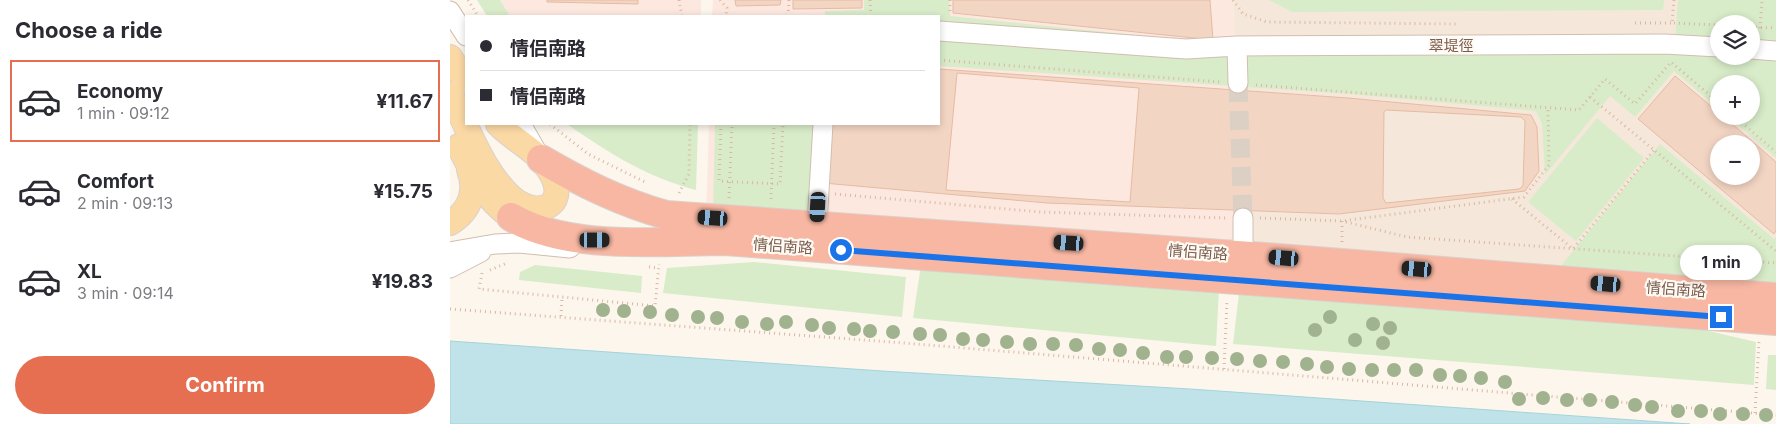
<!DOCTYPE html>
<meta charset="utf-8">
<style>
:root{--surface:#fff;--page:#f2f2f3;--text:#2b2b33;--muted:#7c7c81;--line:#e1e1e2;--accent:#e76f51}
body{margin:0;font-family:Inter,"Noto Sans SC",sans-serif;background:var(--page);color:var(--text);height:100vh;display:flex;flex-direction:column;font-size:19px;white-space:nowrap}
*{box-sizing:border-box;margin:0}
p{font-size:16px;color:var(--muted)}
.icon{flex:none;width:28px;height:28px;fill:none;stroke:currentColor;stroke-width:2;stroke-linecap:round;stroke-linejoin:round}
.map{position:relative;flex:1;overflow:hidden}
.sheet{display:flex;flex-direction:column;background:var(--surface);width:450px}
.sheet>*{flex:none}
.hud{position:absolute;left:15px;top:15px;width:475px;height:110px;border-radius:0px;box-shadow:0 2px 8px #0003;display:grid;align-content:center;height:110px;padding:0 15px;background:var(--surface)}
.controls{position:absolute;left:1260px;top:15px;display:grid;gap:10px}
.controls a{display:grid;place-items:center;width:50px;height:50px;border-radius:50%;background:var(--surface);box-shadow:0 2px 8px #0003;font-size:25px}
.end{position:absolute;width:22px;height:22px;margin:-11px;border:6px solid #1a73e8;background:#fff;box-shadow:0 0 0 2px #fff}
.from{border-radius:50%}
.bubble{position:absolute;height:35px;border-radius:18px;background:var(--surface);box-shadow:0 2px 8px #0003;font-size:16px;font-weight:700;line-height:35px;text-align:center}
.car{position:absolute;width:15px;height:30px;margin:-15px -8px;border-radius:6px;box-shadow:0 0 4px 1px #0007;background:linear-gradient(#222 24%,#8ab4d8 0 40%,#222 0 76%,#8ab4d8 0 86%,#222 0)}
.hud b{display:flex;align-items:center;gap:18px;height:48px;font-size:19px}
.hud b+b{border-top:1px solid var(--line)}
.hud i{width:12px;height:12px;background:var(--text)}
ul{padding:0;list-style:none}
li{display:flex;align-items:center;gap:15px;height:82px;margin:0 10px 8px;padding:0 5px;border:2px solid transparent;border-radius:0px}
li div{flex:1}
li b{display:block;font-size:19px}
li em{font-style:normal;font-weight:700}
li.on{border-color:var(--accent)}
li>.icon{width:45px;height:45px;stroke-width:1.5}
h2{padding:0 15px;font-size:22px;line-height:60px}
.primary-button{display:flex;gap:10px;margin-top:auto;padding:10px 15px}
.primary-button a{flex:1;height:58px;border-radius:30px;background:var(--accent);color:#fff;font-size:20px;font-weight:700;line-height:58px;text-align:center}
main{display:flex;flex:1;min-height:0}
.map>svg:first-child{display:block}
.residential{fill:#f5e8da;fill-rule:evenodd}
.commercial{fill:#fde8e0}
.green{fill:#d8ecc9}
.water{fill:#bfe3e8;stroke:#a5d3da}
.building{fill:#f3d5c3;stroke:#e6bba3;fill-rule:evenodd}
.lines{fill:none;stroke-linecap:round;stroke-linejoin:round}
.minor-tunnel{stroke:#dcd0c4;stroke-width:19;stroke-dasharray:19 9;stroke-linecap:butt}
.minor-casing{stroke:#d1beb0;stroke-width:21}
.major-casing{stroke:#dad1cd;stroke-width:26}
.highway-casing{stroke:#dad1cd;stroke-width:30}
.path{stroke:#d9b8a5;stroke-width:3;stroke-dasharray:1 4;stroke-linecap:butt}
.minor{stroke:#fff;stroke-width:19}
.major{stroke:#fbd9a5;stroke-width:24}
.highway{stroke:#f7b7a3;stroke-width:28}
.tree{fill:#a0b28e}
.route{stroke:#1a73e8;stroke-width:6}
.labels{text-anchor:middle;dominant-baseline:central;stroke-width:4.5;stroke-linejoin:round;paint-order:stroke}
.street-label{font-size:15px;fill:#7a5c4d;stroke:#fffaf3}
</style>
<main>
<section class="sheet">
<h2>Choose a ride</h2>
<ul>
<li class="on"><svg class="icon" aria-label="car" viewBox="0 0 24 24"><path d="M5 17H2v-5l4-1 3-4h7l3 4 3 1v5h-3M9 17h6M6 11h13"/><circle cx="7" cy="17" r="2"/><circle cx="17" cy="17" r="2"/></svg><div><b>Economy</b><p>1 min · 09:12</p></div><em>¥11.67</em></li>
<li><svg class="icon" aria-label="car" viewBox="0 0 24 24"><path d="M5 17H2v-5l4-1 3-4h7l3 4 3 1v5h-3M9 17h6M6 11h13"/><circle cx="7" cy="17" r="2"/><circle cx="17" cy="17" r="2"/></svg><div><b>Comfort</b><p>2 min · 09:13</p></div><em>¥15.75</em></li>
<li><svg class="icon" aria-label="car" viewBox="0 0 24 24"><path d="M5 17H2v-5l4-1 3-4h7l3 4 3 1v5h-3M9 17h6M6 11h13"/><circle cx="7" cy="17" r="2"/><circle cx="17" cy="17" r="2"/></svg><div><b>XL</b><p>3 min · 09:14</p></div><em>¥19.83</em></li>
</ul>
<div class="primary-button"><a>Confirm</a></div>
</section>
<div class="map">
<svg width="1326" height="424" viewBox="0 0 1326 424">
<rect width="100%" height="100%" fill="#fdf6ec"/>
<path class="residential" d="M783 0H1326V297L793 255ZM1269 24H1301V56H1269ZM1269 84H1301V116H1269ZM1269 144H1301V176H1269Z"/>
<path class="commercial" d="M50 0H251V16H60Z
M263 0H783L793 255 256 218 259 124H489V16H262Z"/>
<path class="green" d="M27 0H50L60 16H37Z
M414 0H499L500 16 763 43 1217 47 1269 56 1326 55V158L1278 116H1301V84H1269V109L1224 71 1185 117 1160 96 1095 175 1092 124 1086 111 900 94 489 66V16H375V11L414 10Z
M819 0H1214L1213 10 842 12Z
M1228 0H1326V46L1301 44V24H1269V42L1225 39Z
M1147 118 1194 158 1126 241 1078 202Z
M117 124H248L246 190C196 177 159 153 117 124Z
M265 124H368L364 217 263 211Z
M1210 144 1324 239 1326 237V290L1106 272Z
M304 262 456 277 452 317 213 293 217 268Z
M85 265 192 276 191 293 69 280 70 272Z
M471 265 769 289 766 346 463 318Z
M789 293 1242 327 1306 342 1304 385 783 344Z
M1318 355H1326V390L1316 389Z"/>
<path class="water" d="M0 341 432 371 740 389 1240 424H0Z"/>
<path class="building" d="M97 0H188V4L97 2Z
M285 0H331L330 5 286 6Z
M343 0H412V8L343 9Z
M503 0H760L763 40 503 13Z
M489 69 898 98 1081 115 1087 127 1089 171 1075 191 889 214 597 203 373 183 378 124H489Z
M507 73 689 88 680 202 496 190Z
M1225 76 1269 113V116H1273L1326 162V231L1324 234 1188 119ZM1269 144H1301V176H1269Z
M936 110 1071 117 1075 121 1073 186 1069 189 936 203 933 198 934 112Z"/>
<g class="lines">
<path class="minor-tunnel" d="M788 83 793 218"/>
<defs>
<path id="minor" d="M0 11 16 36
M489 31 736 49 787 46 1214 44 1269 47
M787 46 788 83
M1301 49 1326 51
M71 124 87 152
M367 225 373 124
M0 252 45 244 69 243 120 248
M793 267V218
M0 268 31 252"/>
<path id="major" d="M0 57 16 81
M0 94C18 127 32 170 60 196 87 221 122 206 99 170 87 150 63 140 48 124
M9 146C23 175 35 199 61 217
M0 223C20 211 27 191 19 170"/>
<path id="highway" d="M91 159C132 183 170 202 216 215L815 257 1326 297
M61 217C119 251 208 241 275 241L1326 321"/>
</defs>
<use href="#minor" class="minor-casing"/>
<use href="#major" class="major-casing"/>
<use href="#highway" class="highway-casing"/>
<path class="path" d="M18 0 28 16
M229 0 232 16
M270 0 277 8 276 16
M420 0 421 16
M500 0V14
M783 0 793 14 817 22 1008 24
M1224 0 1222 23 1269 25
M338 16 339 0
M1185 23H1222
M1301 27 1326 28
M1310 28 1312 0
M489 60 770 82
M1222 63 1269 103
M806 85 1129 110 1155 79 1185 104 1221 62
M1140 97 1326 251
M1284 116 1326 152
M100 124 138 154 197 183
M271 124 269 181 330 184 333 124
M229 193 239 174 240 124
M385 194 591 212 776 218
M279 198 282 124
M321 199 324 124
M1062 199 1123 249 1204 150
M810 218 892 221 1074 197 1099 165 1098 108
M892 242V221L957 237 1326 263
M199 267 208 268
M40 270 57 263
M32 273 29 289 205 306 209 264
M0 309 454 343 1326 415
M111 316 112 297
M774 369 777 300
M1305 413 1309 341"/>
<use href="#minor" class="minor"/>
<use href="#major" class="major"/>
<use href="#highway" class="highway"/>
</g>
<g class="tree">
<circle cx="153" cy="310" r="7"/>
<circle cx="174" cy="311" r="7"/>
<circle cx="200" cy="312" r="7"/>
<circle cx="222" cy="315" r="7"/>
<circle cx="248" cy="317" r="7"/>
<circle cx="880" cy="317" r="7"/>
<circle cx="267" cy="318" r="7"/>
<circle cx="292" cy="322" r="7"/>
<circle cx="336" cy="322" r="7"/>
<circle cx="317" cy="324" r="7"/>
<circle cx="923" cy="324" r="7"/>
<circle cx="362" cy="325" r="7"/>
<circle cx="379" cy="328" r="7"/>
<circle cx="940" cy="328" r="7"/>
<circle cx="404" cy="329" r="7"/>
<circle cx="865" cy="330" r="7"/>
<circle cx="420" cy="331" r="7"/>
<circle cx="443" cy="332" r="7"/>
<circle cx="470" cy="334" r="7"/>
<circle cx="490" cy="335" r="7"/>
<circle cx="513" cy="339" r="7"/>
<circle cx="533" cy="340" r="7"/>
<circle cx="905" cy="340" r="7"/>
<circle cx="557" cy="342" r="7"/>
<circle cx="933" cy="343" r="7"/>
<circle cx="580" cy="344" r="7"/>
<circle cx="603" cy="344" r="7"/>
<circle cx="626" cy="345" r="7"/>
<circle cx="649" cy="349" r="7"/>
<circle cx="670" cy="350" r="7"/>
<circle cx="693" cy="353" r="7"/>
<circle cx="717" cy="357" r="7"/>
<circle cx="736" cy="357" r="7"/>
<circle cx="762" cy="358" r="7"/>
<circle cx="787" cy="359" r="7"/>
<circle cx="810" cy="361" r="7"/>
<circle cx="833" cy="362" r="7"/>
<circle cx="857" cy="364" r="7"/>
<circle cx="877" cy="367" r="7"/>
<circle cx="899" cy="369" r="7"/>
<circle cx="922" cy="370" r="7"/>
<circle cx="944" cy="370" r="7"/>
<circle cx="966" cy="370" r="7"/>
<circle cx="990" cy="375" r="7"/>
<circle cx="1010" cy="376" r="7"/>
<circle cx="1031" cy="378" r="7"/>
<circle cx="1055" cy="382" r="7"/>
<circle cx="1093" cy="398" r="7"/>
<circle cx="1069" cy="399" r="7"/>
<circle cx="1117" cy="400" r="7"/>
<circle cx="1140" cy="400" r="7"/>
<circle cx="1162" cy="402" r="7"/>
<circle cx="1185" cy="405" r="7"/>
<circle cx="1202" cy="407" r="7"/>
<circle cx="1228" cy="411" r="7"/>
<circle cx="1251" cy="411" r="7"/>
<circle cx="1270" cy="414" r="7"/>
<circle cx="1293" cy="414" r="7"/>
<circle cx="1316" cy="415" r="7"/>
</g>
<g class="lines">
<path class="route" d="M391 250 1271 317"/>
</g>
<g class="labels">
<g class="street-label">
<text x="1001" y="45">翠堤徑</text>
<text transform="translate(333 246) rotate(4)">情侣南路</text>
<text transform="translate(748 252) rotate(4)">情侣南路</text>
<text transform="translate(1226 289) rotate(4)">情侣南路</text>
</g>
</g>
</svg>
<div class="controls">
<a><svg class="icon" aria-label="layers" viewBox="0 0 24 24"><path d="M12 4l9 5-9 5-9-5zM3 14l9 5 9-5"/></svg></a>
<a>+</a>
<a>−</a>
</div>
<i class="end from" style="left:391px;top:250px"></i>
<i class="end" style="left:1271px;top:317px"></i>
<div class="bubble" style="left:1230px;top:245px;width:82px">1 min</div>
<i class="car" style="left:368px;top:207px;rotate:183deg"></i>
<i class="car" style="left:263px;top:218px;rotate:274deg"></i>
<i class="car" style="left:145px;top:240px;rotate:90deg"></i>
<i class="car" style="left:619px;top:243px;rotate:274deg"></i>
<i class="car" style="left:834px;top:258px;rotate:275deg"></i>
<i class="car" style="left:967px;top:269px;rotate:275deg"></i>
<i class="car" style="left:1156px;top:284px;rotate:275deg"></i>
<div class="hud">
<b><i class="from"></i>情侣南路</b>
<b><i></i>情侣南路</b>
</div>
</div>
</main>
